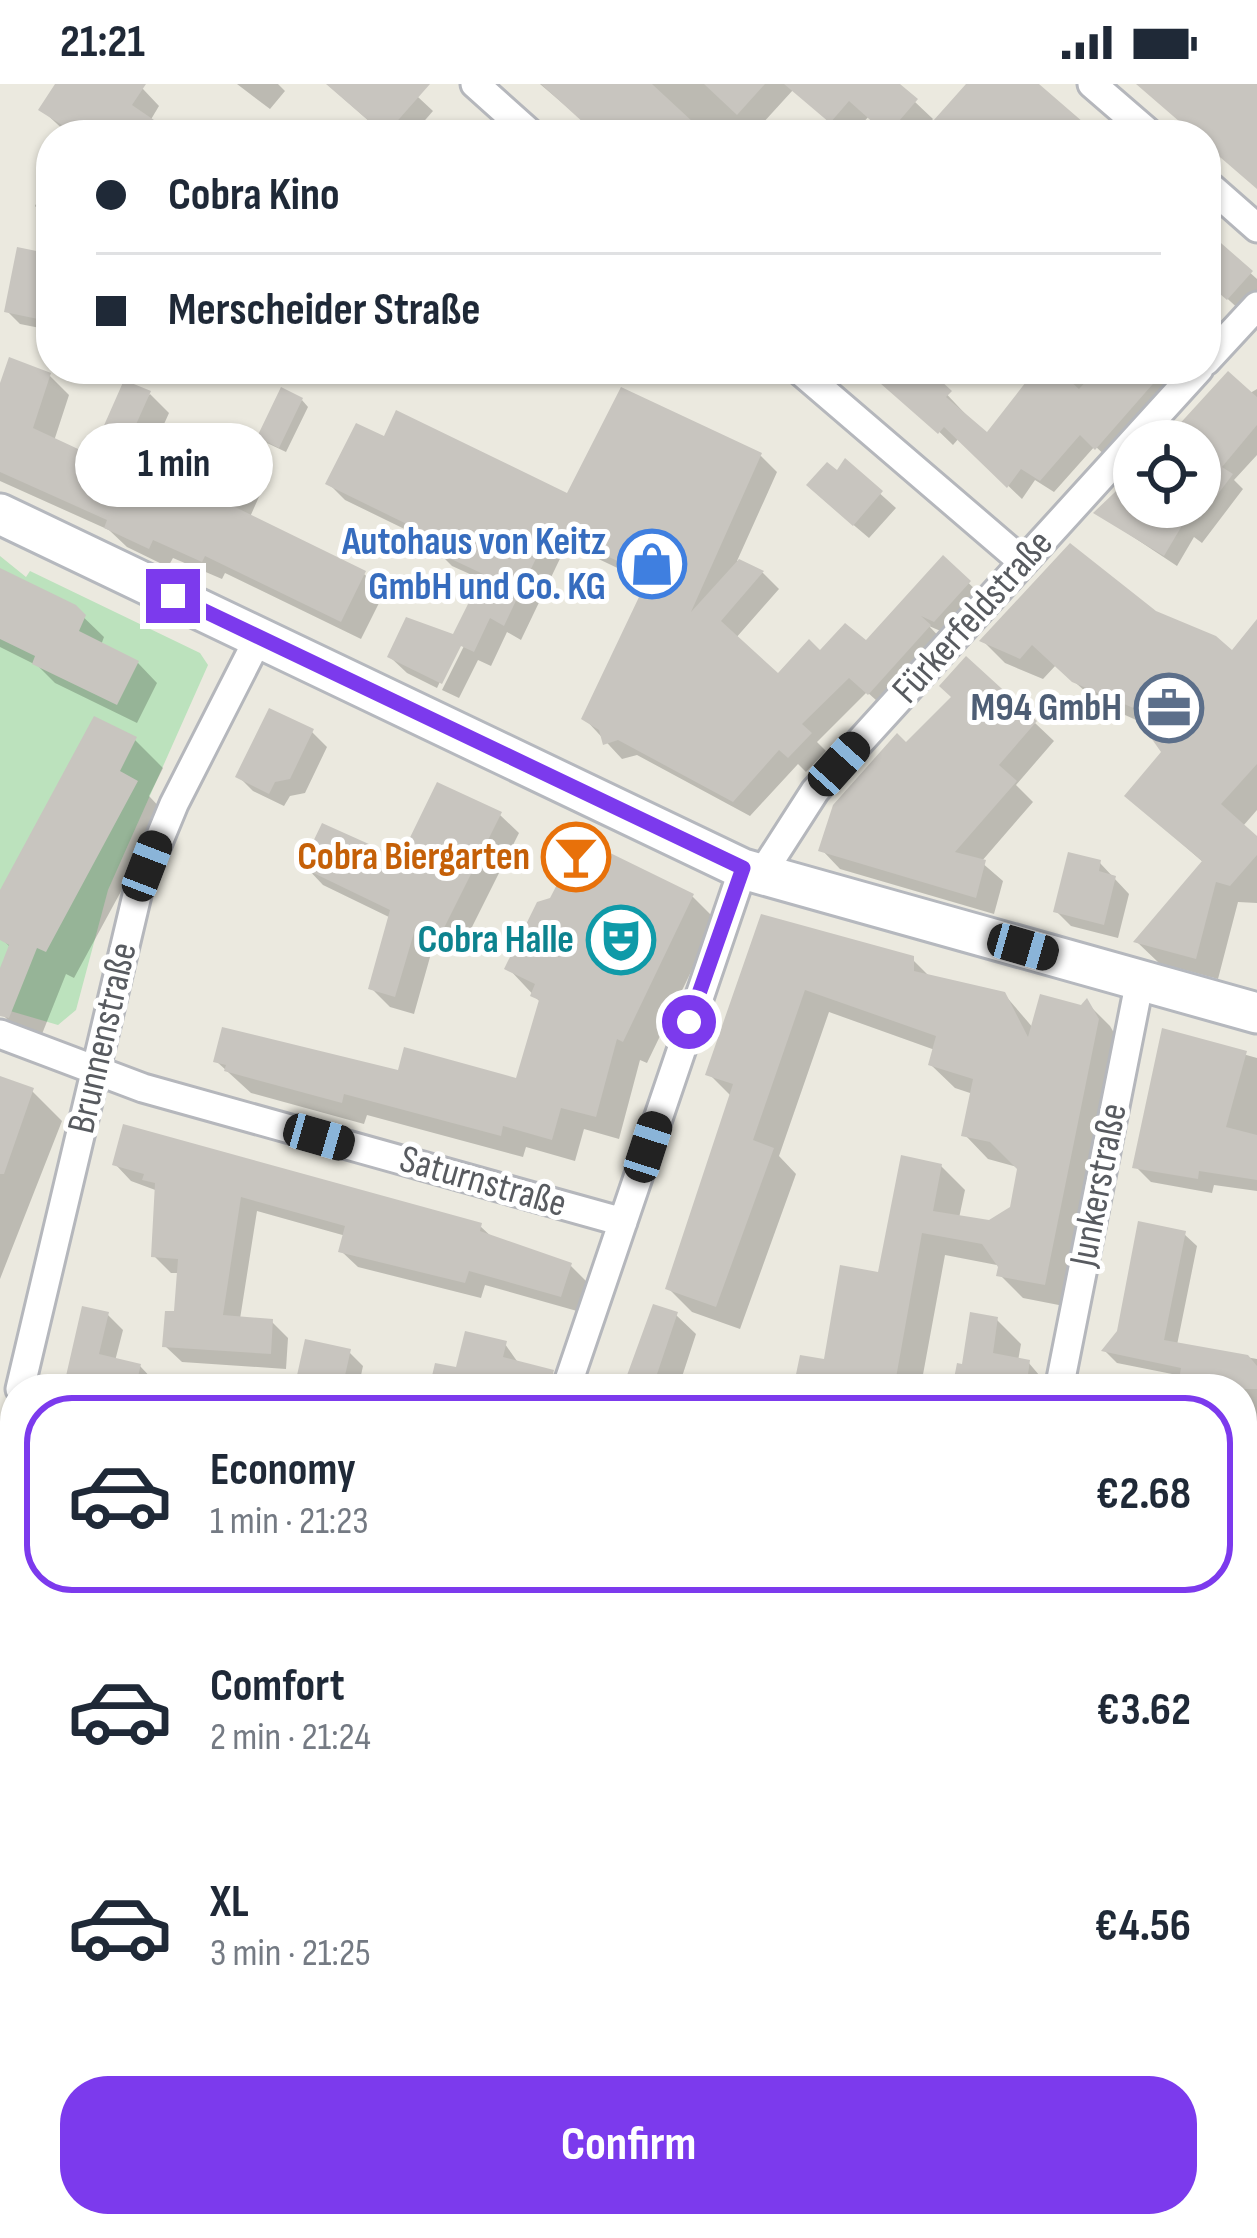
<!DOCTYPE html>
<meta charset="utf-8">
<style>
:root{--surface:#fff;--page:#f2f2f3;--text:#1f2937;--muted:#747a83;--line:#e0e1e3;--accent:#7c3aed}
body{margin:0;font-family:"Sofia Sans Condensed",sans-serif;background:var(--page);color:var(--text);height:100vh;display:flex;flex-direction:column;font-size:45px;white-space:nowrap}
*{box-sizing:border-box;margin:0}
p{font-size:39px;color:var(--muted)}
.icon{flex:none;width:66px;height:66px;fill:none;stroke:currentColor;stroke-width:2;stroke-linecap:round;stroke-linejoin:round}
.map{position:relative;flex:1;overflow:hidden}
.drawer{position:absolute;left:0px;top:1290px;width:1257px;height:864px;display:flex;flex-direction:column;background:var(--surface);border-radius:48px 48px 0 0;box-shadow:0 3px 9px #0004}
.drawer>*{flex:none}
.guide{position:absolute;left:36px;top:36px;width:1185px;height:264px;border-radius:48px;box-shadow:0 3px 9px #0004;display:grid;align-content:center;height:264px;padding:0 60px;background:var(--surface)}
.tools{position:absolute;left:1113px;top:336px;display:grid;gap:24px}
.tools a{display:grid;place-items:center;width:108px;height:108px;border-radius:50%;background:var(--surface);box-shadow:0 3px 9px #0004;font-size:60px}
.end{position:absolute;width:54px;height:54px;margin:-27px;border:15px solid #7c3aed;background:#fff;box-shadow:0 0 0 6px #fff}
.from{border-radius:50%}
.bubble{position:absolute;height:84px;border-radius:42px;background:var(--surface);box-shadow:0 3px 9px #0004;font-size:39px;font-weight:700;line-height:84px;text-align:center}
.car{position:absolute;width:36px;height:72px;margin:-36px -18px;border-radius:15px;box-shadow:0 0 9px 3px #0007;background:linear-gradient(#222 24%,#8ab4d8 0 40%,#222 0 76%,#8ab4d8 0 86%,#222 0)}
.guide b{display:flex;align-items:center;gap:42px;height:114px;font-size:45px}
.guide b+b{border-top:3px solid var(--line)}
.guide i{width:30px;height:30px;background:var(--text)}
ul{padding:21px 0 0;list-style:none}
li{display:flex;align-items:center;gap:36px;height:198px;margin:0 24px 18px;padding:0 36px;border:6px solid transparent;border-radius:48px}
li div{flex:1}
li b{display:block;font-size:45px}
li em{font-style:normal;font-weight:700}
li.current{border-color:var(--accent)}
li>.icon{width:108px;height:108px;stroke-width:1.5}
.button{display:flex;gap:24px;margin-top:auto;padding:24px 60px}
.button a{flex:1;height:138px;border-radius:48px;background:var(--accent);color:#fff;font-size:48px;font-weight:700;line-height:138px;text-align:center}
.status{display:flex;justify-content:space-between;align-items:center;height:84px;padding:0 60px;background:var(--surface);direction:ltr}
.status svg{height:33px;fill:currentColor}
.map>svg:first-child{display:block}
.green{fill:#bce2bd}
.shadow{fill:#0003}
.building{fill:#c8c5bf}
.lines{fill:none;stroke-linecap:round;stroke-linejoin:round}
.minor-casing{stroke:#b5b7bc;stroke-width:33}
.secondary-casing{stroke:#b5b8be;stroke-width:45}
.minor{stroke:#fff;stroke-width:27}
.secondary{stroke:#fff;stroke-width:39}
.rail-casing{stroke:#b1b2b2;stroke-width:14}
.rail{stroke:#fff;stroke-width:9;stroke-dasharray:27;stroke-linecap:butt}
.route{stroke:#7c3aed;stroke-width:15}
.labels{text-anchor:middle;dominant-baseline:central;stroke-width:10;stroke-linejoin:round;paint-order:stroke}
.shop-label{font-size:39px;font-weight:bold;fill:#366cbe;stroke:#fff;text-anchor:end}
.street-label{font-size:39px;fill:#585b60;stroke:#fff}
.service-label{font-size:39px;font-weight:bold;fill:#4e5e75;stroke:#fff;text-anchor:end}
.food-label{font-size:39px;font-weight:bold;fill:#c56008;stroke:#fff;text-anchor:end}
.culture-label{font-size:39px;font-weight:bold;fill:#0d838f;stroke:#fff;text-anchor:end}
</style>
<div class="status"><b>21:21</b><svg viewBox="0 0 49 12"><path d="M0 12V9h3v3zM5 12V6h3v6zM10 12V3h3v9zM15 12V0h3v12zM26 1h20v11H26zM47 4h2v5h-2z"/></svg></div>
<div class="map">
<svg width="1257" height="2154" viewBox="0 0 1257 2154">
<rect width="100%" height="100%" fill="#ebe9df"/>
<path class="green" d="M0 472 26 493 30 487 200 569 208 581 108 806 76 926 58 941 0 924Z
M15 1687V1838L0 1846V1709Z"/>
<path class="shadow" d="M58 0H131L143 5 159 22 150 37 165 51H69L42 26Z
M237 0H278L285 7 270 25Z
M327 0H404L433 27 412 51H385Z
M540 0H896L933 35 919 51H890L869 32 852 51H845L793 6 752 51H600Z
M262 40 276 51H255Z
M51 89V139L35 122Z
M1227 168 1257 195V213L1243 229 1206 195Z
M51 173 50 246 20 240 7 227Z
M874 285H923L987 353 1042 285H1181L1110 376 1095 362 1054 408 1035 396 1022 415 959 354 953 361Z
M49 291 69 311 54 357 93 375 150 310 169 329 147 378 162 393 207 414 246 380 265 399 250 433 364 490 384 509 361 555 225 489 222 495 173 474 168 483 127 463 109 446 0 397V309Z
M1257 305V371L1234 396 1243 405 1202 459 1194 453 1177 482 1100 431 1134 394V423H1200V357H1168Z
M302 316 308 323 286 368 267 359 261 352Z
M386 355 568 413 761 372 777 388 737 477 763 489 779 505 735 555 778 593 820 570 866 560 944 475 985 515 952 552 929 542 945 559 886 625 867 608 817 658 826 667 806 688 798 680 750 732 637 671 622 675 585 635 649 499 567 460 521 556 507 548 491 582 478 576 459 614 442 606 465 560H458L437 604 407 589 390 573 455 554 483 496 452 482 425 455 345 416 329 400Z
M846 379 896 424 869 454 824 416Z
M0 504 74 524 104 553 101 561 138 579 157 599 137 639 55 599 38 582 0 563Z
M1154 530 1233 570 1257 540V726L1243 742 1257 754V819L1238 818 1218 895 1159 879 1137 858 1204 779 1128 712 1165 668 1152 643 1098 619 1056 581 1043 595 1005 579 983 557Z
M1035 639 1054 657 1016 701 1033 718 981 778 1003 797 994 830 840 785 822 766Z
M312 648 327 663 305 709 290 712 284 722 253 707 239 693Z
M135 656 163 684 149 712 164 728 74 894 66 890 40 955 18 946 0 928V892L11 864 0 853V815Z
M500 731 519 749 459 869 434 859 414 930 390 923 371 904 391 834 323 801 305 782 401 778Z
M1100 779 1129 810 1118 854 1071 842 1056 827Z
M693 813 716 836 647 979 640 976 619 1055 584 1045 575 1077 526 1063 523 1073 367 1031 364 1040 251 1009 216 977 518 997 541 919 508 884 553 816Z
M763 834 912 875 931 894 1004 910 1034 945 1087 919 1110 942 1121 961 1069 1223 1023 1214 1000 1191 1002 1182 945 1171 922 1296 956 1302 997 1236 1021 1260 1018 1277 1028 1278 1051 1305H796L827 1278 941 1082 965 1106 959 1134 989 1139 1013 1125 1021 1084 988 1075 965 1051 973 1010 955 1004 931 981 935 966 829 928 779 1072 796 1090 740 1245 692 1228 668 1204 732 1013 709 990Z
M1165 948 1257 974V1107L1214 1101 1212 1109 1151 1098 1136 1083Z
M0 995 32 1007 62 1037 0 1195Z
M115 1080 480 1142 494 1155 571 1182 587 1198 577 1227 485 1201 481 1214 358 1183 341 1167 346 1152 257 1127 240 1235 272 1238 288 1254 286 1285 182 1278 165 1262 176 1231 180 1189H171L154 1172 158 1107 131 1097Z
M1184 1150 1197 1162 1177 1261 1257 1275V1340L1242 1330V1305L1196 1302 1187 1293 1117 1279 1105 1267Z
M108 1231 123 1246 115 1277 140 1282 154 1297 153 1305H84L69 1291Z
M676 1231 696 1250 678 1305H617L618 1298 627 1300Z
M505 1260 519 1280 552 1288 566 1305H456Z
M349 1268 363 1282 360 1296 399 1305H297Z
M0 1364 8 1443 0 1445Z
M1242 1398 1257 1401V1433L1242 1430Z
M0 1517 2 1623H0Z
M1242 1771 1257 1774V1835L1253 1834 1247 1864 1242 1863Z
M0 1866 9 1875 0 1904Z
M1242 1943 1257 1946V2105L1242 2102Z
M7 1978 15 1981V2033L0 2022Z
M82 2139H143L133 2154H99Z
M413 2139H699L629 2154H608L598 2141 421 2154Z
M862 2139H910L918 2154H865Z
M958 2139H1014V2154H958Z
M1059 2139H1078L1086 2147 1128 2154H1054Z"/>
<path class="building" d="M55 0H146L132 21 176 51H78L38 26Z
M326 0H430L385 51Z
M541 0H652L707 51H597Z
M704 0H765L737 31Z
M784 0H900L918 15 887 51 849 17 830 39Z
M966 0H1039L1098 51H950L933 37Z
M1136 0H1257V105L1206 61V51H1195Z
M1206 146 1253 187 1227 216 1206 198Z
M17 163 51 170V206L44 203 38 235 4 228Z
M9 273 51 289 33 344 91 371 124 296 151 307 125 365 147 375 144 382 205 410 224 367 247 377 229 420 366 487 341 538 205 472 202 478 153 456 149 465 104 444 107 436 0 388V299Z
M864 285H928L952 307 946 313 987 348 1036 285H1057L1079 305 1097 285H1166L1095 366 1080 351 1040 397 1021 385 1007 404 944 343 938 350Z
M1228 287 1257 313V341L1222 383 1233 390 1200 434V357H1164Z
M281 303 303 314 279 364 257 353Z
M621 303 762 369 691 528 739 475 764 487 721 537 778 589 809 555 820 566 845 539 866 556 943 471 971 497 934 538 921 532 931 541 868 611 849 594 802 640 812 649 788 674 779 666 733 718 618 656 603 661 599 646 581 635 649 492 550 445 504 542 490 534 474 568 461 562 442 600 387 573 406 533 453 550 483 490 432 466 420 458 425 449 325 400 356 339 384 352 396 326 567 409Z
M845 374 883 407 853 442 806 401 827 378 837 386Z
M1134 390V423H1193L1164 472 1093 429Z
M1070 459 1156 527 1216 552 1232 566 1257 535V680L1221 720 1257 752V771L1230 802 1216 798 1196 875 1133 858 1202 777 1124 712 1161 668 1149 651 1150 631 1072 598 1032 561 1020 575 979 557Z
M0 484 76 521 86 531 79 547 139 577 117 621 32 580 35 572 0 555Z
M966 572 1037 637 999 681 1017 697 955 768 986 776 976 814 818 767 833 721 897 649 906 658 951 613 939 602Z
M269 624 314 645 290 695 275 698 269 710 235 693Z
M94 632 137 653 120 687 138 697 46 868 37 864 9 934 0 932V884L9 861 0 856V806Z
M437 698 502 728 440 852 416 842 395 913 368 905 390 826 301 783 322 739 400 774Z
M602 765 694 810 623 958 617 955 596 1033 561 1024 552 1056 503 1042 501 1052 344 1010 342 1019 224 987 226 981 213 978 222 943 398 986 404 963 516 994 539 916 530 912 535 900 504 885 537 818 550 814 563 789 593 784Z
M1068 768 1101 776 1099 787 1116 792 1104 841 1053 828Z
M761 830 914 872V887L1005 908 1028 953 1040 910 1081 921 1087 914 1099 935 1045 1201 996 1192 998 1183 982 1160 922 1149 894 1305H793L800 1271 824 1275 840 1181 878 1188 901 1071 942 1080 933 1127 989 1136 1010 1123 1017 1085 990 1058 961 1052 973 995 928 981 936 952 805 906 753 1056 774 1064 716 1223 665 1205 733 1000 705 991Z
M1162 944 1247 967 1226 1043 1257 1051V1096L1199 1087 1198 1095 1132 1084Z
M0 992 34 1004 4 1090H0Z
M123 1040 482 1139 480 1147 572 1179 561 1213 469 1187 465 1199 338 1168 345 1142 241 1113 223 1231 273 1235 271 1270 162 1263 165 1227H174L178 1175 151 1173 155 1099 142 1096 144 1090 112 1081Z
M1138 1137 1186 1147 1164 1256 1248 1271 1257 1282V1305H1220L1221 1298 1180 1290 1181 1284 1101 1267 1117 1247Z
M653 1220 678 1228 652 1305H622Z
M82 1222 109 1228 99 1270 141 1280 135 1305 66 1292Z
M970 1228 998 1233 993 1269 1030 1276 1026 1305H952L957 1279 962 1280Z
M465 1247 507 1257 503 1273 554 1286 548 1305 517 1300 515 1305H429L435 1279 456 1283Z
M305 1255 351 1265 342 1305H294Z"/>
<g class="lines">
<defs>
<path id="minor" d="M475 0 532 51
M1092 0 1151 51
M1206 99 1257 144
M1206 277 1257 222
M798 285 1023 478
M761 791 815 707 1199 285
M0 950 143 1004 623 1138
M20 1305 138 807 174 720 259 553
M566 1305 743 785
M1059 1305 1140 896
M1242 2130 1257 2132
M699 2154 745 2139"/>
<path id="secondary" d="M0 430 743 785 1257 929"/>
</defs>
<use href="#minor" class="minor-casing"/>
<use href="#secondary" class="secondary-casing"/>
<use href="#minor" class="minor"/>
<use href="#secondary" class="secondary"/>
<defs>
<path id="rail" d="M0 2144 13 2154"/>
</defs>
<use href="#rail" class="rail-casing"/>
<use href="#rail" class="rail"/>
</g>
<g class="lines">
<path class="route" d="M173 512 743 784 689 938"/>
</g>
<defs>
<symbol id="shop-ring" viewBox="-11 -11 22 22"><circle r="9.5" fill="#fff" stroke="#3f7fe0" stroke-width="1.5"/><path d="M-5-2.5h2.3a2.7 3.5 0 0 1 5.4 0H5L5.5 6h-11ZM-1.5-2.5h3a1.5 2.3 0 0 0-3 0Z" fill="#3f7fe0"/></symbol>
<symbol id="office-ring" viewBox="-11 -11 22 22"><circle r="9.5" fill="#fff" stroke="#5c6f8a" stroke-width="1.5"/><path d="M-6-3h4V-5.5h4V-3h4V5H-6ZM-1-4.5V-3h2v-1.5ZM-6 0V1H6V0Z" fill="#5c6f8a"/></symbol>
<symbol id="bar-ring" viewBox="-11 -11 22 22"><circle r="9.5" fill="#fff" stroke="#e8710a" stroke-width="1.5"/><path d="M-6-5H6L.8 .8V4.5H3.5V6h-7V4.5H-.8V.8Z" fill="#e8710a"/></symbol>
<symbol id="theatre-ring" viewBox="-11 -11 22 22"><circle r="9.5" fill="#fff" stroke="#0f9aa8" stroke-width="1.5"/><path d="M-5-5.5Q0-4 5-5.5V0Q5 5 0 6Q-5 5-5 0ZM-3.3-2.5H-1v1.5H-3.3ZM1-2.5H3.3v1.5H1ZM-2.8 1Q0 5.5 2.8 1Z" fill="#0f9aa8"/></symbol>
</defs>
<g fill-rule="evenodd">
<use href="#shop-ring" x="614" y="442" width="76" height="76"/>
<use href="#office-ring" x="1131" y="586" width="76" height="76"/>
<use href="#bar-ring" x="538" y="735" width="76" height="76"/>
<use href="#theatre-ring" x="583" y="818" width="76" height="76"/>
</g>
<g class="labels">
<g class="shop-label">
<text x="606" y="458">Autohaus von Keitz<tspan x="606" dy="45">GmbH und Co. KG</tspan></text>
</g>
<g class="street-label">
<text transform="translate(973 533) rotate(-48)">Fürkerfeldstraße</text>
<text transform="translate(103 954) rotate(-77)">Brunnenstraße</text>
<text transform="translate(483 1098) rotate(16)">Saturnstraße</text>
<text transform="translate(1099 1101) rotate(-79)">Junkerstraße</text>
</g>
<g class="service-label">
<text x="1122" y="624">M94 GmbH</text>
</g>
<g class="food-label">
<text x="530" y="773">Cobra Biergarten</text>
</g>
<g class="culture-label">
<text x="574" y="856">Cobra Halle</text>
</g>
</g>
</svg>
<div class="tools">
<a><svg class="icon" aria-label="locate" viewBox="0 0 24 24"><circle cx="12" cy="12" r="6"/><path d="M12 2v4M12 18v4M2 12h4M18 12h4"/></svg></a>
</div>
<i class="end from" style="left:689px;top:938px"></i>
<i class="end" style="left:173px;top:512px"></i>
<div class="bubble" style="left:75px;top:339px;width:198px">1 min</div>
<i class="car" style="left:839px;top:680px;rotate:42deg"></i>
<i class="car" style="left:147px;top:782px;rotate:21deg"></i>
<i class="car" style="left:1023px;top:863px;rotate:106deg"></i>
<i class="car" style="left:319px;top:1053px;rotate:106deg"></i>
<i class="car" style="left:648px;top:1063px;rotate:18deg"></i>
<div class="guide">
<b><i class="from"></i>Cobra Kino</b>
<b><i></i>Merscheider Straße</b>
</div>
<section class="drawer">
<ul>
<li class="current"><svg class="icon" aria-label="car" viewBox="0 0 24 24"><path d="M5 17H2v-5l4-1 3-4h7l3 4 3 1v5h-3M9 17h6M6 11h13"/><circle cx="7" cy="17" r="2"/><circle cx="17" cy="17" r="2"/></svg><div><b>Economy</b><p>1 min · 21:23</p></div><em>€2.68</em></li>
<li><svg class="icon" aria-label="car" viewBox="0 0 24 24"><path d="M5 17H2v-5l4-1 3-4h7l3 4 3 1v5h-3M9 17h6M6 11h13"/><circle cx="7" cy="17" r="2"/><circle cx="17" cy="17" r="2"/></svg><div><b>Comfort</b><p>2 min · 21:24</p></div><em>€3.62</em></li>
<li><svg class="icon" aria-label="car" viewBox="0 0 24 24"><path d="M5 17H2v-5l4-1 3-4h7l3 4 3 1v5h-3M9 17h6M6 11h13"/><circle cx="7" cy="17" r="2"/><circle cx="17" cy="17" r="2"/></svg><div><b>XL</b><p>3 min · 21:25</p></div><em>€4.56</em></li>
</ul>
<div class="button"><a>Confirm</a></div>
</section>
</div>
